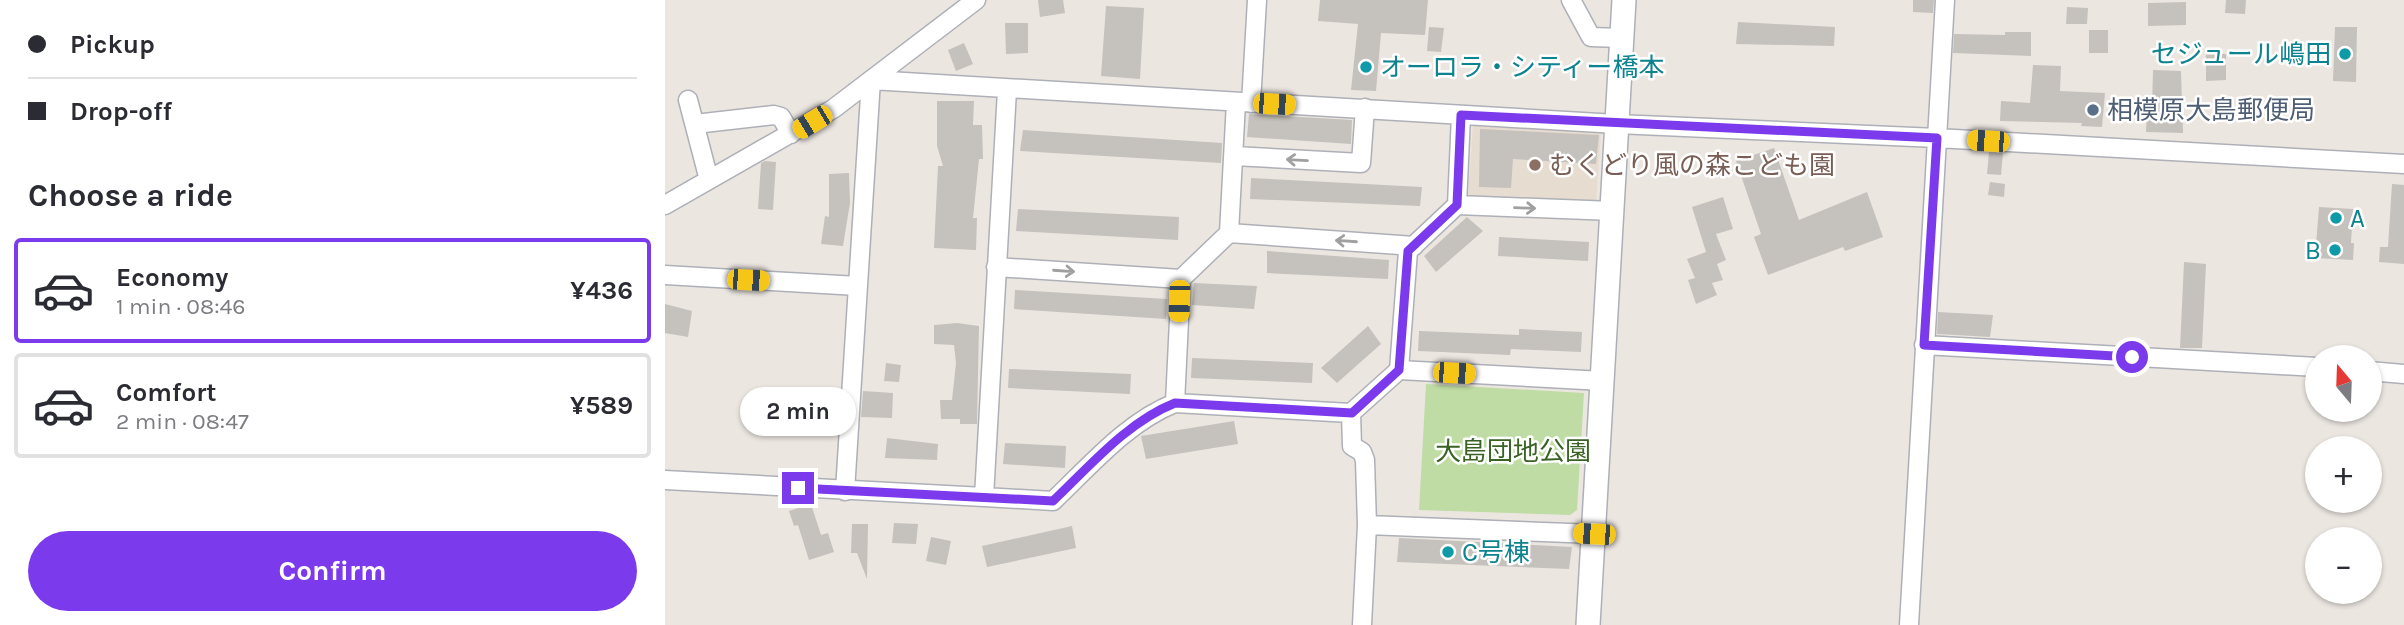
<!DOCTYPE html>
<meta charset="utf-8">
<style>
:root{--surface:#fff;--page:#f2f2f3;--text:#2b2b33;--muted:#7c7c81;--line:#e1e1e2;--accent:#7c3aed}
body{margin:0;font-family:Karla,"Noto Sans JP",sans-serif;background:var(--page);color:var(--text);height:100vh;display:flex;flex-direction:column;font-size:26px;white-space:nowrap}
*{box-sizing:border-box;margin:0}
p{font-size:23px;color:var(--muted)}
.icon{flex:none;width:38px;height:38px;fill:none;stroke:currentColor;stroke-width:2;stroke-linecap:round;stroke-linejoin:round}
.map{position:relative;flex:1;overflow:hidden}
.panel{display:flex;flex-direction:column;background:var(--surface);width:665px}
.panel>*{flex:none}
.guide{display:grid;align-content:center;height:154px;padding:0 28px;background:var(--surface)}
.needle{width:46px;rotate:341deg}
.buttons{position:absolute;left:1640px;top:345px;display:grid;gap:14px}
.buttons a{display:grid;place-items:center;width:77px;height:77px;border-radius:50%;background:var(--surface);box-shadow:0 2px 5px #0004;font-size:35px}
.end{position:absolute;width:32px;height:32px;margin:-16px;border:9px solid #7c3aed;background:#fff;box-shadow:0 0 0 4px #fff}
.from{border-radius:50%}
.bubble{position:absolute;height:49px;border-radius:24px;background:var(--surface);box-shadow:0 2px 5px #0004;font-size:23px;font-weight:700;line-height:49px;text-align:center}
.car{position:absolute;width:21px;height:42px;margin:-21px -10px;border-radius:9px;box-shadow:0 0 5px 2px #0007;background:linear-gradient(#f5c518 24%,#345 0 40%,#f5c518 0 76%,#345 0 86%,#f5c518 0)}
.guide b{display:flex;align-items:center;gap:24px;height:66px;font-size:26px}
.guide b+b{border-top:2px solid var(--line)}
.guide i{width:18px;height:18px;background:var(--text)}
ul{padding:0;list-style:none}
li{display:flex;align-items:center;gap:21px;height:105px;margin:0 14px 10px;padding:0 14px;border:4px solid var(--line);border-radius:7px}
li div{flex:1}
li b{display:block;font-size:26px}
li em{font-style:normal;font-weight:700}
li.current{border-color:var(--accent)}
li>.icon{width:63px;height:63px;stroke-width:1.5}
h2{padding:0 28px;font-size:32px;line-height:84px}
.button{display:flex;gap:14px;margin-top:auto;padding:14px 28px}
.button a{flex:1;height:80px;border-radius:42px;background:var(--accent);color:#fff;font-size:28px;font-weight:700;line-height:80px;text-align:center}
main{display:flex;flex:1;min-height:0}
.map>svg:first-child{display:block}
.education{fill:#e7dcd0}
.green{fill:#bfdca4}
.building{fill:#c5c1bc}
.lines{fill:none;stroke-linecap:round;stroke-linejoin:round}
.minor-casing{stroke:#adb0b7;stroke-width:21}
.tertiary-casing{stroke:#adb0b7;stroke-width:26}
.minor{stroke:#fff;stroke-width:18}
.tertiary{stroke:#fff;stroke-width:23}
.oneway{stroke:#a0a0a0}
.route{stroke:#7c3aed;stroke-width:9}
.culture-dot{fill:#0f9aa8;stroke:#fff;stroke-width:2.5}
.service-dot{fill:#5c6f8a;stroke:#fff;stroke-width:2.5}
.education-dot{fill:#8d6e63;stroke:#fff;stroke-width:2.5}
.labels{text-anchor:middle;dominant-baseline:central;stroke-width:5;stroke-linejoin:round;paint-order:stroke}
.culture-label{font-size:26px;fill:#0d838f;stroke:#fff;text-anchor:start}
.service-label{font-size:26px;fill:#4e5e75;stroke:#fff;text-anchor:start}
.education-label{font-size:26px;fill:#785e54;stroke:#fff;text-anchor:start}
.park-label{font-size:26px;fill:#396224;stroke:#fff}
</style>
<main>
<section class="panel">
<div class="guide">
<b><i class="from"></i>Pickup</b>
<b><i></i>Drop-off</b>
</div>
<h2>Choose a ride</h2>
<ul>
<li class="current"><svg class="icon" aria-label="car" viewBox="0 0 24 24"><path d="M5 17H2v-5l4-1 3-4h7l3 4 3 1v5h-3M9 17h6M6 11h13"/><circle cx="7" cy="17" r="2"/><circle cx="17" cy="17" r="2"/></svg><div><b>Economy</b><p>1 min · 08:46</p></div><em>¥436</em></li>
<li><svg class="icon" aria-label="car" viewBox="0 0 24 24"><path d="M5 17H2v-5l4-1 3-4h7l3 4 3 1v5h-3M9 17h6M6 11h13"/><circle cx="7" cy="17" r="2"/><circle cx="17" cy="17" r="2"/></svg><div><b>Comfort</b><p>2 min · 08:47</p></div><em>¥589</em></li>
</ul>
<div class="button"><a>Confirm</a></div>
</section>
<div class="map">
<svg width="1739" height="625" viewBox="0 0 1739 625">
<rect width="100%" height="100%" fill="#ece6e1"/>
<path class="education" d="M808 125 936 133 931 203 803 197Z"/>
<path class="green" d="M761 384 919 393 912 510 905 515 754 510Z"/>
<path class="building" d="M373 0H398L400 13 375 17Z
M655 0H763L760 35 716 33 711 91 686 90 693 24 653 21Z
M1248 0H1269L1268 13 1248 12Z
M1561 0H1581L1580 14 1560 13Z
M1521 2V25L1483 26V3Z
M441 6 479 8 475 79 436 76Z
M1402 7 1423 8 1422 24H1401Z
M1073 22 1170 27 1169 46 1071 44Z
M340 23H363V53L341 54Z
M764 27 779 28 776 52 762 51Z
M1670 27H1692L1691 82 1668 81Z
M1424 30H1443V53H1424Z
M1340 32H1366V56L1288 53 1289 34 1340 35Z
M299 43 308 64 291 71 283 50Z
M1541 54H1561V80L1541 81Z
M1368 65 1396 66 1395 91 1440 93 1437 127 1416 126 1417 123 1335 121 1336 101 1365 103Z
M1488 70 1516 71 1518 133 1481 132 1482 108H1487Z
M272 101H309L308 125H317L318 159H314L308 218H312L311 250 269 248 273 166H278L272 146Z
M584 114 687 120 686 144 582 137Z
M815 129 934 135 931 164 848 159 846 188 814 187Z
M358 130 557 143 556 163 355 151Z
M1109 148 1134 220 1202 192 1218 237 1180 251 1178 247 1103 275 1089 237 1096 234 1071 161Z
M1324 152 1338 153 1336 175 1322 174Z
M100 161 111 162 108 210 93 209 96 163Z
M184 173 185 203 178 246 156 244 160 216 164 217V174Z
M586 178 757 187 755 206 585 199Z
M1325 182 1340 184 1339 197 1323 195Z
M1727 184 1739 185V264L1714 262 1715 247H1723Z
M1058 197 1068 229 1051 234 1061 260 1052 264 1058 280 1047 283 1052 295 1031 304 1023 280 1030 278 1022 259 1041 252 1027 207Z
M1654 207 1688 209 1686 243H1689L1688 260 1650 258Z
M353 209 514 217 513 240 351 231Z
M802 217 818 231 771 272 759 256Z
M834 237 924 242 923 261 833 256Z
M602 251 724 260 723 279 602 273Z
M1519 262 1541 264 1537 348H1515Z
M529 283 592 286 589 309 527 305Z
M350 290 502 299 501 319 349 309Z
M0 304 27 311 23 337 0 333Z
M1273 312 1328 315 1325 337 1272 334Z
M292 323 314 326 312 424H295V419H276L275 400H287L291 363 289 345 269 344V325Z
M703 326 716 344 672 383 656 368Z
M854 329 917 332 916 352 846 349 845 355 753 351 754 331 854 335Z
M527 358 648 363 647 383 526 378Z
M221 363 236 365 234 382 219 381Z
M344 369 466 374 465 394 343 388Z
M198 391 228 393 227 418 196 417Z
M569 421 573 444 481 459 476 436Z
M222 438 273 444 272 460 220 458Z
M340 443 401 446 400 468 338 464Z
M146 504 156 535 163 533 169 552 144 560 133 525 129 526 124 511Z
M229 523 253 524 251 544 227 543Z
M187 524H203L202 579 192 553H186Z
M407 526 411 548 322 567 317 546Z
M266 537 286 541 281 565 261 561Z
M734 538 907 547 904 569 732 562Z"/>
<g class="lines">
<defs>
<path id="minor" d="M906 0 926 37 956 38
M206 80 952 124 1272 138 1739 164
M342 90 319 497 388 501C425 466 462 422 510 403L686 413 734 370 938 381
M23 100 44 180
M586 103 592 0
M30 124 109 115 116 117 126 134
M569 156 696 163 700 108
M0 205 168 109 311 0
M792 205 948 211
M564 233 749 246
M331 267 516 279
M0 275 193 286
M1259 345 1652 367
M734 370 743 251 792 205 796 115
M1704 371 1739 374
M510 403 516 279 564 233 571 102
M686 413 687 446 697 452 700 460 702 525 697 625
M0 480 319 497
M180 491 206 80
M702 525 929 534
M1244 625 1280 0"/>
<path id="tertiary" d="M923 625 959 0"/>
</defs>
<use href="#minor" class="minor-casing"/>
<use href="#tertiary" class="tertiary-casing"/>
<use href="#minor" class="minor"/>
<use href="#tertiary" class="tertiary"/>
</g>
<defs><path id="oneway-shaft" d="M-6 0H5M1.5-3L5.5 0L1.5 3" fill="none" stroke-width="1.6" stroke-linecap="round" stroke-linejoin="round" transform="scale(1.75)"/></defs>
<g class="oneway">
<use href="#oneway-shaft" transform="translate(632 160) rotate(-177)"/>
<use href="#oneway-shaft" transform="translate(860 208) rotate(2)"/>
<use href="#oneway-shaft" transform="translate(681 241) rotate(-176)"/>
<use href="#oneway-shaft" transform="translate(399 271) rotate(4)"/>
</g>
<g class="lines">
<path class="route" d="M133 488 388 501C425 466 462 422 510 403L687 413 734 370 743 251 792 205 796 115 1272 138 1259 345 1467 357"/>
</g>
<g class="culture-dot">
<circle cx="1680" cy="54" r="7"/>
<circle cx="701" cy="67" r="7"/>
<circle cx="1671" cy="218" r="7"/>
<circle cx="1670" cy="250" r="7"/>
<circle cx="783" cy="552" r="7"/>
</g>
<circle class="service-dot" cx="1428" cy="110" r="7"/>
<circle class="education-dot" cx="870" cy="165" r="7"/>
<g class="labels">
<g class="culture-label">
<text x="1666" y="54" text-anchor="end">セジュール嶋田</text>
<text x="715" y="67">オーロラ・シティー橋本</text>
<text x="1685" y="218">A</text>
<text x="1656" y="250" text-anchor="end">B</text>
<text x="797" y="552">C号棟</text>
</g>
<g class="service-label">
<text x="1442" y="110">相模原大島郵便局</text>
</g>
<g class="education-label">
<text x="884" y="165">むくどり風の森こども園</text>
</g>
<g class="park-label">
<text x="848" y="451">大島団地公園</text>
</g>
</g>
</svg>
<div class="buttons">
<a><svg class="needle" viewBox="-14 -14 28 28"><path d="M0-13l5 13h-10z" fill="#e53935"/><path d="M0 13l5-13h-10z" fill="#7c7c81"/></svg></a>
<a>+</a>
<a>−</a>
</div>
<i class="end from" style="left:1467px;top:357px"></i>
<i class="end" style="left:133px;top:488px"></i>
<div class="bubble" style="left:75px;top:387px;width:116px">2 min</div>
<i class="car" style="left:609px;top:104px;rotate:93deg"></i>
<i class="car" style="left:147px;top:122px;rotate:239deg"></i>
<i class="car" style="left:1323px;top:141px;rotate:274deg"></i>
<i class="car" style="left:83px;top:280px;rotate:93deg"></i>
<i class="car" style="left:514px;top:301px;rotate:182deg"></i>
<i class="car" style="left:789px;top:373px;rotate:93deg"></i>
<i class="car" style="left:929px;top:534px;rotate:273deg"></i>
</div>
</main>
